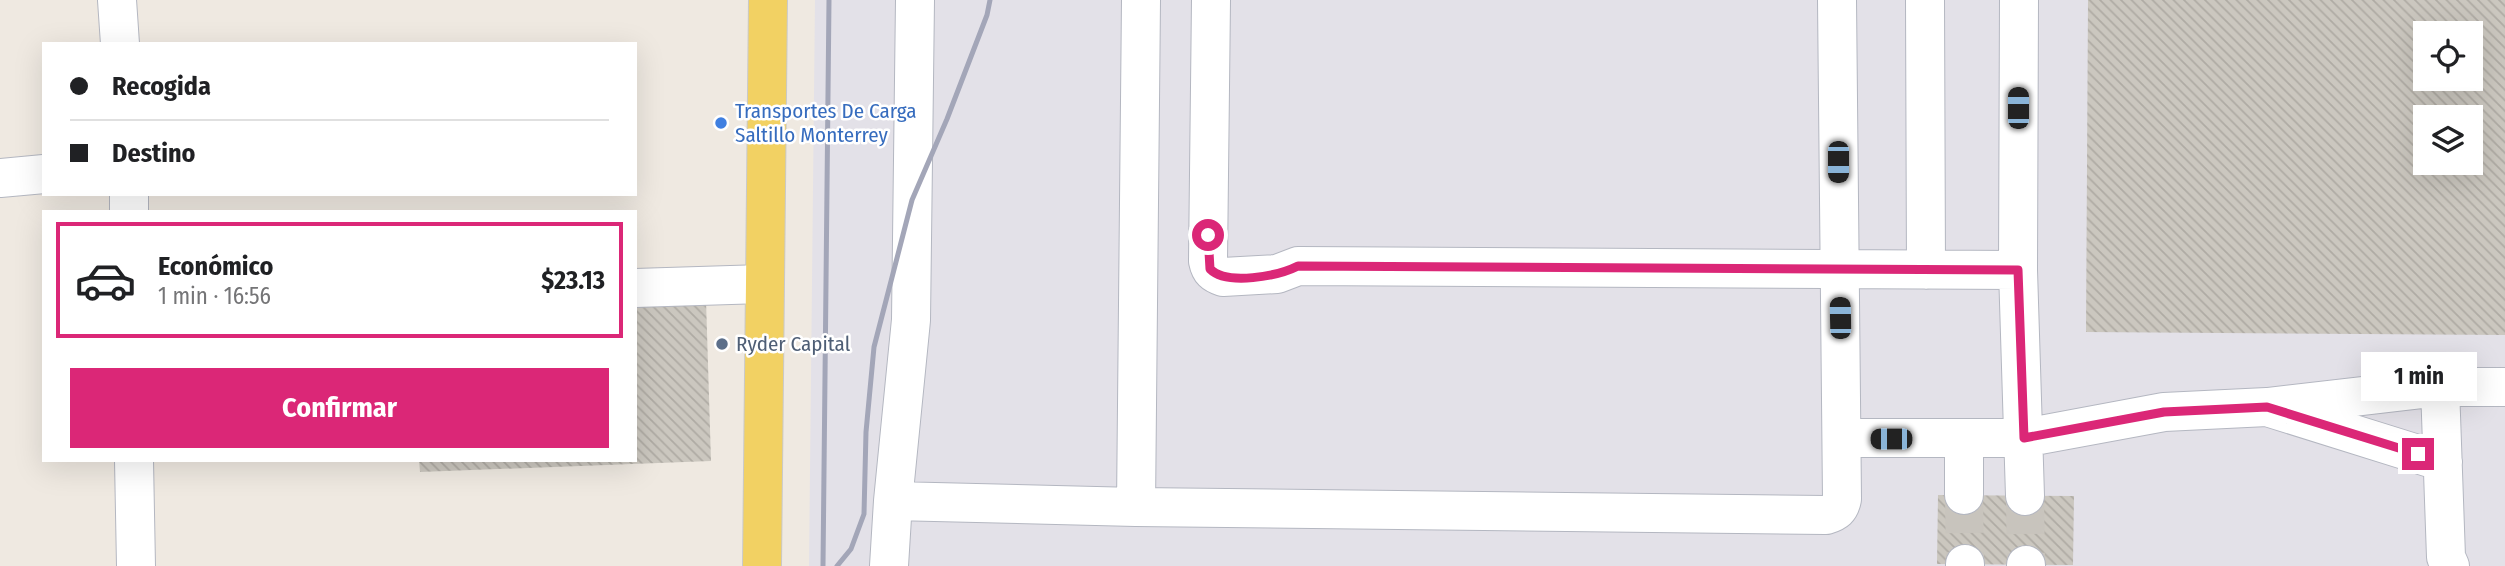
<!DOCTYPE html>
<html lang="es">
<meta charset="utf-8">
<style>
:root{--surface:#fff;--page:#f2f2f2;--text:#202124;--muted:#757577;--line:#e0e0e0;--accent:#db2777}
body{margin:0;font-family:"Fira Sans Condensed",sans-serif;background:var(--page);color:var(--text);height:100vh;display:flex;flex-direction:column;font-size:26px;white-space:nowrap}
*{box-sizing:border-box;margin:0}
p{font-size:23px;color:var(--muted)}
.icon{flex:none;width:38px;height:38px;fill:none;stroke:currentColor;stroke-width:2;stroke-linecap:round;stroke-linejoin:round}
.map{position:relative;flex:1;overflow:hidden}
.drawer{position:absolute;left:42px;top:210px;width:595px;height:252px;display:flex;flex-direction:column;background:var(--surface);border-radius:0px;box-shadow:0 7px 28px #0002}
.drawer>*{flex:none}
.hud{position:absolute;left:42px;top:42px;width:595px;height:154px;border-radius:0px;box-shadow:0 7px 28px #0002;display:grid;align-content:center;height:154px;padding:0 28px;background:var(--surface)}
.buttons{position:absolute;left:2413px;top:21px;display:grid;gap:14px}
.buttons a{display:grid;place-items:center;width:70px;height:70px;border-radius:0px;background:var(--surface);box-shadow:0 7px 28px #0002;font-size:35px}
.end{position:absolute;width:32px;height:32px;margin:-16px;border:9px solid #db2777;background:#fff;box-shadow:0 0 0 4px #fff}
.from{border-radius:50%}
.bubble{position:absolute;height:49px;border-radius:0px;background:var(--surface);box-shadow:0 7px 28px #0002;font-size:23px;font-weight:700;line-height:49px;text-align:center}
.car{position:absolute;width:21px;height:42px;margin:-21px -10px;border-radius:9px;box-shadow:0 0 5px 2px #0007;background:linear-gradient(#222 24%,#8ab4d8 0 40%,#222 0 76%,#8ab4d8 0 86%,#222 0)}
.hud b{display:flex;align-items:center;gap:24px;height:66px;font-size:26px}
.hud b+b{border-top:2px solid var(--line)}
.hud i{width:18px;height:18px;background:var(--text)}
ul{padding:12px 0 0;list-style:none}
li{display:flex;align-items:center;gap:21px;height:116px;margin:0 14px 10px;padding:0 14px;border:4px solid var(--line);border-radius:0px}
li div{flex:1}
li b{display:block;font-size:26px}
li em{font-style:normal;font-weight:700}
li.active{border-color:var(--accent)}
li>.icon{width:63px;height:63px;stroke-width:1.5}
.action{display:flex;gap:14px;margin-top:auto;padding:14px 28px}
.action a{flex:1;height:80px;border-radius:0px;background:var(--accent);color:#fff;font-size:28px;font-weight:700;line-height:80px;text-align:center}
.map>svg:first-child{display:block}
.industrial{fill:#e3e1e8;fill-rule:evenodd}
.building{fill:url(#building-back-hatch);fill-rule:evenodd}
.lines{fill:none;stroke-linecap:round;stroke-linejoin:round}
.minor-tunnel{stroke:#c8c4bd;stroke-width:38;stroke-dasharray:38 19;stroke-linecap:butt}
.minor-casing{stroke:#b4b7c1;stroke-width:40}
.major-casing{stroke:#c9c9c9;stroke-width:40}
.minor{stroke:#fff;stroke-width:38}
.major{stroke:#f2d163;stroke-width:38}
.rail{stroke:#a3a6b8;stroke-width:5}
.route{stroke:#db2777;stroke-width:9}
.shop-dot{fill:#3f7fe0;stroke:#fff;stroke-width:2.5}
.service-dot{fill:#5c6f8a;stroke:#fff;stroke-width:2.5}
.labels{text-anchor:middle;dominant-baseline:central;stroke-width:5;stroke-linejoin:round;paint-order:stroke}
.shop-label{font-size:21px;fill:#366cbe;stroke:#fff;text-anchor:start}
.service-label{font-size:21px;fill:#4e5e75;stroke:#fff;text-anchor:start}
</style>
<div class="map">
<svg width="2505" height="566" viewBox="0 0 2505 566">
<defs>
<pattern id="building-back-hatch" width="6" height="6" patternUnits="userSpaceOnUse" patternTransform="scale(1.75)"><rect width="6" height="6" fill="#cbc7bf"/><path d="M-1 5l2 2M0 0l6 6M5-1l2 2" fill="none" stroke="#afaba4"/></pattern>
</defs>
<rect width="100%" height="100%" fill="#efe9e1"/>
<path class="industrial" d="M815 0H2505V566H809ZM2426 33H2471V79H2426ZM2426 117H2471V163H2426Z"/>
<path class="building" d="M2088 0H2505V335L2086 332ZM2426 33H2471V79H2426ZM2426 117H2471V163H2426Z
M706 300 711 461 420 472 419 460H635V303Z
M1938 495 2074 496 2073 565 1937 564Z"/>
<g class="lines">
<path class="minor-tunnel" d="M1964 495 1965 564
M2025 496 2026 565"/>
<defs>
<path id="minor" d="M117 0 120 44
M1211 0 1208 261C1210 271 1214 274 1223 277L1277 274 1298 266 2018 270
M1925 0 1926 270
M2019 0 2018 270 2025 496
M0 178 44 174
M129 194V212
M635 288 763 284
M2440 387 2267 407 2443 462
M1843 438H2024L2164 412 2267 407
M1964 440V495
M134 460 136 566
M893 501 1136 507 1826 515C1836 512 1840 509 1842 499L1837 0
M1136 507 1141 0
M2026 565V566
M889 566 893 501 911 320 915 0
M1965 566V564
M2450 566 2446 557 2440 387H2505"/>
<path id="major" d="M762 566 768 0"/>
</defs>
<use href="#minor" class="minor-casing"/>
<use href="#major" class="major-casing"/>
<use href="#minor" class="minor"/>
<use href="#major" class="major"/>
<path class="rail" d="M823 566 829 0
M837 566 851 549 864 514 866 432 874 347 912 200 947 119 987 15 990 0"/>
</g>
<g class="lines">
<path class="route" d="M1208 235 1210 269C1227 286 1278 276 1298 266L2018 270 2024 438 2164 412 2267 407 2418 454"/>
</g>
<circle class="shop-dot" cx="721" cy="123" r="7"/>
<circle class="service-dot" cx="722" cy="344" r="7"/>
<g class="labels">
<g class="shop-label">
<text x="735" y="111">Transportes De Carga<tspan x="735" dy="24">Saltillo Monterrey</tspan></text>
</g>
<g class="service-label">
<text x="736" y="344">Ryder Capital</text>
</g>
</g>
</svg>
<div class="buttons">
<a><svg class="icon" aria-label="locate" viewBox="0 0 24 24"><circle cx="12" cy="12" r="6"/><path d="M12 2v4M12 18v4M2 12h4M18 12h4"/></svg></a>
<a><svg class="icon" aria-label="layers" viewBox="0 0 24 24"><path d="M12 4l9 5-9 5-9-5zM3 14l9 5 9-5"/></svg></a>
</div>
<i class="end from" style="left:1208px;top:235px"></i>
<i class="end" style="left:2418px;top:454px"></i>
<div class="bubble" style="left:2361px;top:352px;width:116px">1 min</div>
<i class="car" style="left:2018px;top:108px;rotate:0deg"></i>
<i class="car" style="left:1838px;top:162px;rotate:180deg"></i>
<i class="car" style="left:1840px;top:318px;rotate:359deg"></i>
<i class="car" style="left:1891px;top:439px;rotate:270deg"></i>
<div class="hud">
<b><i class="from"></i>Recogida</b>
<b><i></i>Destino</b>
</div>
<section class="drawer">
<ul>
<li class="active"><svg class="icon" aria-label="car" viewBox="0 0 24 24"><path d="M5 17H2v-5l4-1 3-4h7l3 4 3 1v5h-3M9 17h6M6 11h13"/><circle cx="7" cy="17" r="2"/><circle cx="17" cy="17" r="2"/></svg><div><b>Económico</b><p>1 min · 16:56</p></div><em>$23.13</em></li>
</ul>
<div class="action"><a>Confirmar</a></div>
</section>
</div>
